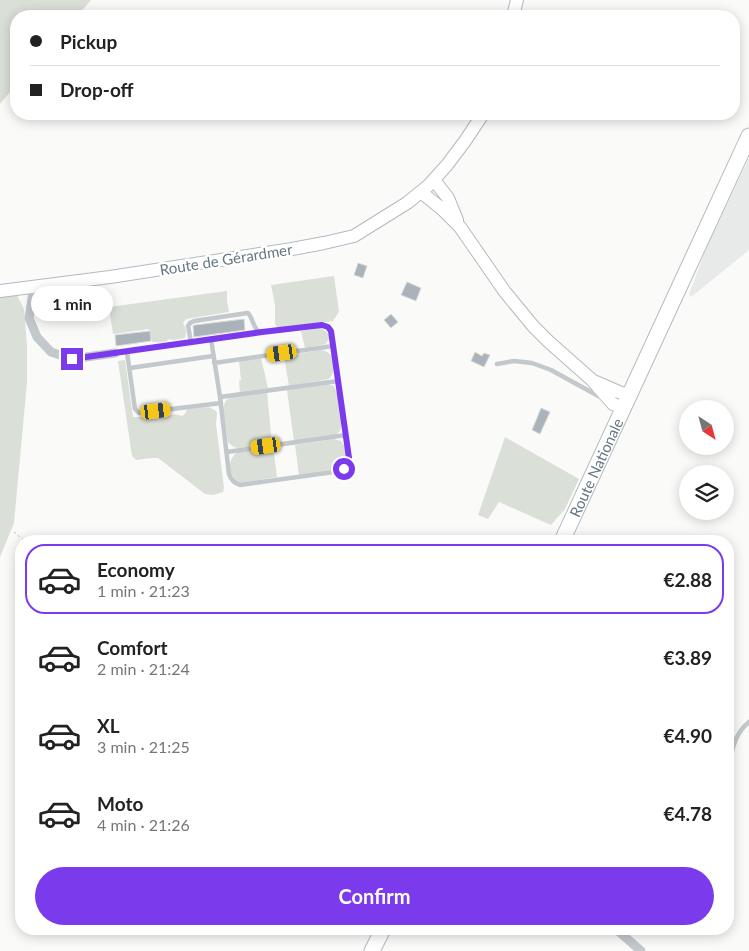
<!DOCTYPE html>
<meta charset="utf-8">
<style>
:root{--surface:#fff;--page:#f6f6f6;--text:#222;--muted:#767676;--line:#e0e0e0;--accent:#7c3aed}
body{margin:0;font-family:Lato,sans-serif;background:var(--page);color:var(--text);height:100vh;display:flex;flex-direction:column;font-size:19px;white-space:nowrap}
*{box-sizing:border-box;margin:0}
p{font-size:16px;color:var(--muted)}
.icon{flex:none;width:28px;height:28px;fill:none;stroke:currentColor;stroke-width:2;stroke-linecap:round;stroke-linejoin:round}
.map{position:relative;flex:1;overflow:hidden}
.sheet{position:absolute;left:15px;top:535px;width:719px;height:400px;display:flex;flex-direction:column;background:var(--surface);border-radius:20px;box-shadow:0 2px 12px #0003}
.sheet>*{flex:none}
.top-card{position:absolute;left:10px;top:10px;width:730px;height:110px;border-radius:20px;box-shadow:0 2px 12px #0003;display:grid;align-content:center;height:110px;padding:0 20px;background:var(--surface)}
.needle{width:32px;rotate:144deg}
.fabs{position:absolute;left:679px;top:400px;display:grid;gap:10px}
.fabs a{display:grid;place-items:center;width:55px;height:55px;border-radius:50%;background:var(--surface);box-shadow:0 2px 12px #0003;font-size:25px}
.end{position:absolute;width:22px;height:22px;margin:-11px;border:6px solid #7c3aed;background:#fff;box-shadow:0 0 0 2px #fff}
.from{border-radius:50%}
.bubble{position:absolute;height:35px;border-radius:18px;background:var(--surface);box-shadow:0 2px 12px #0003;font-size:16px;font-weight:700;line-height:35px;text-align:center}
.car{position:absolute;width:15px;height:30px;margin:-15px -8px;border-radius:6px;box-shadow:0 0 4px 1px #0007;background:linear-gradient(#f5c518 24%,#345 0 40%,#f5c518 0 76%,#345 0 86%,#f5c518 0)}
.top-card b{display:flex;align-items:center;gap:18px;height:48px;font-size:19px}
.top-card b+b{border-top:1px solid var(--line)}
.top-card i{width:12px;height:12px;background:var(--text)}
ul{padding:9px 0 0;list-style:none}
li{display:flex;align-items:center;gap:15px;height:70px;margin:0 10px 8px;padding:0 10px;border:2px solid transparent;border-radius:20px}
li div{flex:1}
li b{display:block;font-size:19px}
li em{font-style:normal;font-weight:700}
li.active{border-color:var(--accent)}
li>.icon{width:45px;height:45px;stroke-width:1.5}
.cta{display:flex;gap:10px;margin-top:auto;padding:10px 20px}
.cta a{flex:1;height:58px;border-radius:30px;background:var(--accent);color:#fff;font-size:20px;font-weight:700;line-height:58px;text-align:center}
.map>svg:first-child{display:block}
.built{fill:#e8e9e9}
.green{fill:#dadfd7}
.building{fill:#aab3b9;stroke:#dcdcda}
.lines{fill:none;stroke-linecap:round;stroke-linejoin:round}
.secondary-casing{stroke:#b3babf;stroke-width:14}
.primary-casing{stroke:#b5babe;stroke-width:17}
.path{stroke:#bbbfc2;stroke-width:1;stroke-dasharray:2.5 2.5;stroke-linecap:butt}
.lane{stroke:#c3c8cc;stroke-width:4.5}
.street{stroke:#c3c8cc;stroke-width:9}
.secondary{stroke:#fff;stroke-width:12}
.primary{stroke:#fff;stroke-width:15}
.route{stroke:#7c3aed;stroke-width:6}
.labels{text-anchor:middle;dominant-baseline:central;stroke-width:5;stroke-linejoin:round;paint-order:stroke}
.street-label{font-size:15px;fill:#657683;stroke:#fff}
</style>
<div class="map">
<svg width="749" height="951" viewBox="0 0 749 951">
<rect width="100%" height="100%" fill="#fafaf8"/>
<path class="built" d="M749 158V250L691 297 689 294 706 249Z"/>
<path class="green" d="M0 0H91L77 16H16V85L0 104Z
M334 276 339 312 333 321 279 328 277 327 275 324V305L271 285Z
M227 291V301L229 312 186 319 183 323C186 328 187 333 185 338L174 340 169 339C164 344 158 342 152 342L149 329 113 334 109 307Z
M16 293 24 309 27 345V382L14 523 0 557V295Z
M319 328C325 330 328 332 330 337L326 344 305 348 301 331Z
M321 350C336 352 338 369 329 379L289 386 284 356Z
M261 358 268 388 240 392 239 381 241 380 239 361Z
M125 360 133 417H141L157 414 163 418C172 415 173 413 182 416L185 414 187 409 209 407 216 411 217 413 216 424 224 488 223 492 213 495 205 494 158 458H152L136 460 132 456 118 361Z
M327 384 334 386C339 395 344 422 340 431L335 435 294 441 287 390Z
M267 392 272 444 237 448 232 446 228 442 223 408 226 400 232 397Z
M505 437 579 479 565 509 551 525 499 502 488 519 478 515Z
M334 439 341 441C348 449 349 462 340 469L299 475 295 445Z
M273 447 277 477 241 483C228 479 226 459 238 452Z"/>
<path class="building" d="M358 263 367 266 363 278 354 275Z
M407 282 421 288 416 301 401 295Z
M391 314 398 322 391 328 384 320Z
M244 319 245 330 194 337 193 326 195 325Z
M150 331 151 341 116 346 115 335Z
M475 352 482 356 484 353 490 355 484 367 471 361Z
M541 408 550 412 540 434 532 430Z"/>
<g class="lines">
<defs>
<path id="secondary" d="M513 16 517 0
M434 180 448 198 457 220
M421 192 442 209 460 227 505 292 533 326 549 342 592 380 613 404 624 408
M0 291 110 277 292 249 324 243 354 236 407 203 428 186 447 165 465 141 483 114
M596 382 621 393 630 394"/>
<g id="primary">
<path id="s1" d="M562 541 749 136"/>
<path d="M372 951 383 929"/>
</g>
</defs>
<use href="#secondary" class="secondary-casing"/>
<use href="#primary" class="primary-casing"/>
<path class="path" d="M14 532 25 541"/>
<path class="lane" d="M191 342 188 326 190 323 194 321 241 314 248 313C253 318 252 325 258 331L262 332 322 325 328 327 331 331 349 458C348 464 346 468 341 471L240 485C234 483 231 480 229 474L220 397 211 339
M127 352 135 409 139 413 221 403
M115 353 261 332
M214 363 333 346
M497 364 514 361 532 363 551 370 602 398
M130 368 213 356
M220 397 338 381
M227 452 346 435
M728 766C733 749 734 734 749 722"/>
<path class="street" d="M34 286 29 318 37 337 51 352 72 359 115 353
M616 929 641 951"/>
<use href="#secondary" class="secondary"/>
<use href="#primary" class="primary"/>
</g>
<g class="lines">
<path class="route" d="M72 359 262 332 322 325 328 327 331 331 349 458 348 464 344 469"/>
</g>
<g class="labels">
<g class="street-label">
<text transform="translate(226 259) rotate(-9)">Route de Gérardmer</text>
<text stroke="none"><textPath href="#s1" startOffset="81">Route Nationale</textPath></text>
</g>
</g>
</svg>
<div class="fabs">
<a><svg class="needle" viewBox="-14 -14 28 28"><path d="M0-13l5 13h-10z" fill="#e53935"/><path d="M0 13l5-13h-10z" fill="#767676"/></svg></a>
<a><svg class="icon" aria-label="layers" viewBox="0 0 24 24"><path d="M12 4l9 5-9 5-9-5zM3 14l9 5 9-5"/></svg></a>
</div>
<i class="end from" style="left:344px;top:469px"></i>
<i class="end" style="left:72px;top:359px"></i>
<div class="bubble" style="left:31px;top:286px;width:82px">1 min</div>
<i class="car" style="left:282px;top:353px;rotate:262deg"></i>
<i class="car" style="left:156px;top:411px;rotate:83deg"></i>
<i class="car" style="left:266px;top:446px;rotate:262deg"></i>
<div class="top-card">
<b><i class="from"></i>Pickup</b>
<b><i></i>Drop-off</b>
</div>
<section class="sheet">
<ul>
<li class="active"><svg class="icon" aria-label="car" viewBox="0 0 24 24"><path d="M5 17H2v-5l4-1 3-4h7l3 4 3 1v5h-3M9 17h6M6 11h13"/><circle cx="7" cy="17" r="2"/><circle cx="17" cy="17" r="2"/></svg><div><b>Economy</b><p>1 min · 21:23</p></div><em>€2.88</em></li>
<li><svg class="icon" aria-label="car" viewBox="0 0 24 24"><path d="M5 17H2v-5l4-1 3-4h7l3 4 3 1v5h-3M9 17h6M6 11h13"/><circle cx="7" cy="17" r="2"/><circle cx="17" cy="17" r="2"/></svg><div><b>Comfort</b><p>2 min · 21:24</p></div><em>€3.89</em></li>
<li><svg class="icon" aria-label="car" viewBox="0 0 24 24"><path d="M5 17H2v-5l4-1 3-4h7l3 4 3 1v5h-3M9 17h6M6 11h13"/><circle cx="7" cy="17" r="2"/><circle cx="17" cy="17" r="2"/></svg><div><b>XL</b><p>3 min · 21:25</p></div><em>€4.90</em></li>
<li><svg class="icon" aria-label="car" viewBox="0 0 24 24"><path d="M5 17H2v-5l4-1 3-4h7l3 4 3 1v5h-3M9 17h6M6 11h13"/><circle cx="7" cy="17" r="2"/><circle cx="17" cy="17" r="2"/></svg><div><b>Moto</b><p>4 min · 21:26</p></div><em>€4.78</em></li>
</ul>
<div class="cta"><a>Confirm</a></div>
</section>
</div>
